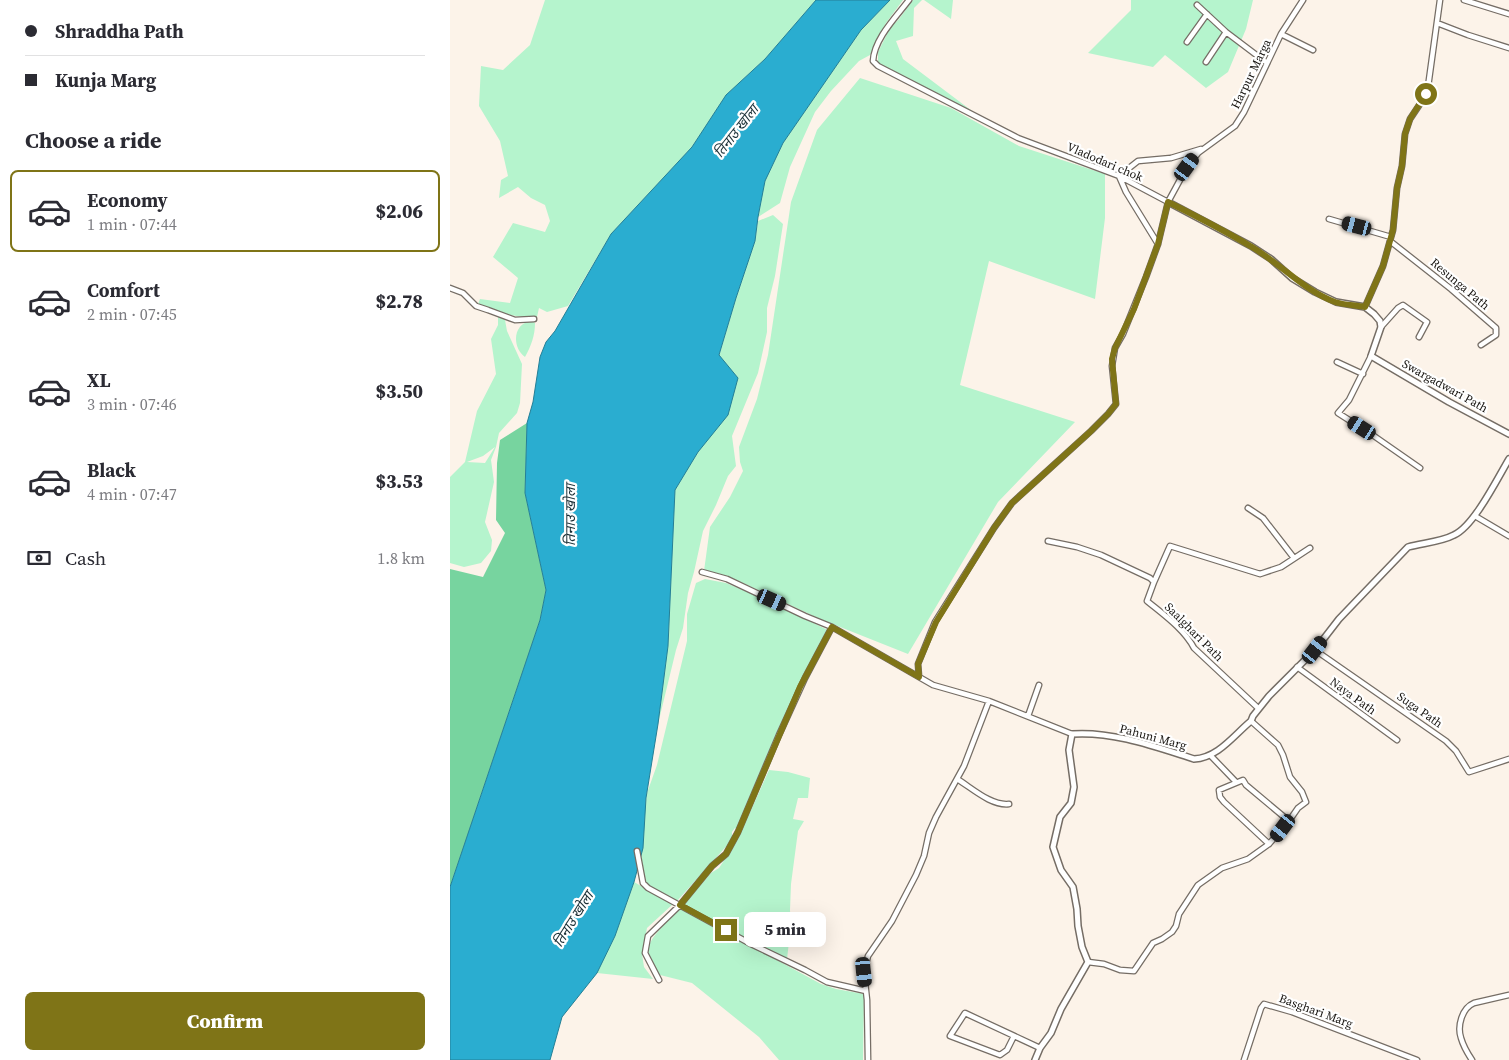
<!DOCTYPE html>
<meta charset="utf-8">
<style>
:root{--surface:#fff;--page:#f2f2f3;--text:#2b2b33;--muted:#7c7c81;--line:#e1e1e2;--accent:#7f7417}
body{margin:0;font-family:"Source Serif 4","Noto Sans Devanagari",serif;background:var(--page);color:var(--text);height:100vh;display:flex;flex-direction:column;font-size:19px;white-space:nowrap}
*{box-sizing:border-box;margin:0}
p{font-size:16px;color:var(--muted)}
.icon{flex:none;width:28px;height:28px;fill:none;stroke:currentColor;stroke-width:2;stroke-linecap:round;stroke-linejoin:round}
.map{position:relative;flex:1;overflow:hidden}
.drawer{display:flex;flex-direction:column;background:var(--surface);width:450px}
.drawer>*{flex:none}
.hud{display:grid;align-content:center;height:110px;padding:0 25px;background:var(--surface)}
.end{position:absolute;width:22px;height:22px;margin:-11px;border:6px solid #7f7417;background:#fff;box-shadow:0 0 0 2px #fff}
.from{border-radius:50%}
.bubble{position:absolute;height:35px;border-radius:8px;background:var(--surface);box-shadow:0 5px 20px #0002;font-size:16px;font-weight:800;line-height:35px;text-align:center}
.car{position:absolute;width:15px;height:30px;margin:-15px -8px;border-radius:6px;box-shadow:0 0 4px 1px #0007;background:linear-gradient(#222 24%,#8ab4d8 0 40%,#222 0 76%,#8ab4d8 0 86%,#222 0)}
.hud b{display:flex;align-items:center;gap:18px;height:48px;font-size:19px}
.hud b+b{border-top:1px solid var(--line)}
.hud i{width:12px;height:12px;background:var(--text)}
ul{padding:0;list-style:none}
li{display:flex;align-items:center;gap:15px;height:82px;margin:0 10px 8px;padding:0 15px;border:2px solid transparent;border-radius:8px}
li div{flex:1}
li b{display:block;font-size:19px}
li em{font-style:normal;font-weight:800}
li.on{border-color:var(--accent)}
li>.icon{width:45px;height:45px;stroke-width:1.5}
h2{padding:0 25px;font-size:22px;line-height:60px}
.pay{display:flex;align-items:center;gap:12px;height:55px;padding:0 25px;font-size:19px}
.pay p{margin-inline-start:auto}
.primary-button{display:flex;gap:10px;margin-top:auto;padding:10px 25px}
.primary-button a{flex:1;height:58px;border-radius:8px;background:var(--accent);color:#fff;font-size:20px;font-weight:800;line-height:58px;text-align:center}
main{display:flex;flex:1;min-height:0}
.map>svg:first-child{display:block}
.green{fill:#b5f4cd;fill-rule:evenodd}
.forest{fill:#77d49f}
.water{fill:#2aadd0;stroke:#247f96}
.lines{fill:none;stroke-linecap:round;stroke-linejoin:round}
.minor-casing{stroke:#756d65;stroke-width:7}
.tertiary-casing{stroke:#756d65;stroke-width:8}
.minor{stroke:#fff;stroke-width:4.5}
.tertiary{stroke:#fff;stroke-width:5}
.route{stroke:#7f7417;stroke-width:6}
.labels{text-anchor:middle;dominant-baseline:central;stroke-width:4.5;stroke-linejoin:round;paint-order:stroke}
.street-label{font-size:12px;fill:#171410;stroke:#fff}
.water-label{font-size:14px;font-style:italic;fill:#192e35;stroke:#fff}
</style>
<main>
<section class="drawer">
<div class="hud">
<b><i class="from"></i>Shraddha Path</b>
<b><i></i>Kunja Marg</b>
</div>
<h2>Choose a ride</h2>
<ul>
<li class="on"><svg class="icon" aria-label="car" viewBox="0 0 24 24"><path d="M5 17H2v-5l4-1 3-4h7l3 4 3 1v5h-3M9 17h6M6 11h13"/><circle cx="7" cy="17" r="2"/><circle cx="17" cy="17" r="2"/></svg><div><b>Economy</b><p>1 min · 07:44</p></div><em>$2.06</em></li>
<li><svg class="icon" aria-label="car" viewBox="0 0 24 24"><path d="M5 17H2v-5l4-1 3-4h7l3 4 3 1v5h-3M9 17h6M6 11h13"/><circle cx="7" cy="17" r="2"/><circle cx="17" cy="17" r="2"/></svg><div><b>Comfort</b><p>2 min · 07:45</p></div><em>$2.78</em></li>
<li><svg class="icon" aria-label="car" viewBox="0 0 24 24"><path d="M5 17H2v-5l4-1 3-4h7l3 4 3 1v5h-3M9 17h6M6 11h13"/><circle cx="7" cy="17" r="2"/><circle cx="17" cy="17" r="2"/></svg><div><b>XL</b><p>3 min · 07:46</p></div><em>$3.50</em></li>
<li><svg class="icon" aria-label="car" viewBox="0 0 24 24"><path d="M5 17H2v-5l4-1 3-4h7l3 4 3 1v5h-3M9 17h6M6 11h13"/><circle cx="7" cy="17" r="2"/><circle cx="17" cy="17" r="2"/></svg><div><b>Black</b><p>4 min · 07:47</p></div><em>$3.53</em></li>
</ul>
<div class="pay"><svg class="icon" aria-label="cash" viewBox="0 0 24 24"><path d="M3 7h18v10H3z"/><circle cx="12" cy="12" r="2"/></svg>Cash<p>1.8 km</p></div>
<div class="primary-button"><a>Confirm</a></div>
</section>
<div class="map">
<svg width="1059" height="1060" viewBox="0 0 1059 1060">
<rect width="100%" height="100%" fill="#fcf3e9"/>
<path class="green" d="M95 0H366L315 59 276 95 242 147 161 234 118 306 97 312 89 308 87 317C65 318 48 313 28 304L30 299 60 303 68 278 43 257 63 223 95 232 100 221 95 205 81 198 68 187 49 198 51 180 58 176 50 141 29 106 31 66 53 70 80 45Z
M440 0H453L436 23 420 55 409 61 381 91 365 112 340 167 330 203 308 217 315 181 333 143 411 30Z
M463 0H472L464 8 463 36 446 41 453 59 522 111 428 63V52L440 28 449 19Z
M474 0H503L501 19Z
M681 0H803L796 29 778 72 756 88 715 55 703 67 638 53 681 10Z
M410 78 501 108 569 146 655 174V218L645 299 539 261 510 385 625 422 548 502 458 654 370 619 280 577 254 571 260 527 280 497 293 471 290 462 289 447 307 399 318 355 341 202 367 130Z
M323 215 333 224 325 276 317 308V332L308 373 282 436 286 466 278 476 266 505 253 531 244 572 238 593 233 628 226 650 208 724 218 646 225 490 248 452 288 378 269 356 286 298 305 241 308 221Z
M48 316 55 320 57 331 72 364 70 403 67 413 49 433 46 447 41 460 44 482 35 522 42 540 41 551 31 563 14 567 0 563V477L15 462 27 411 46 374 41 339 48 325ZM45 447 35 463 17 462 33 456Z
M82 321 85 323C85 336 81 346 75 357 62 348 62 323 82 321Z
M255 579 276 583 312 598 382 632 354 675 287 830 285 828 282 832V840L227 901 197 885 189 855 197 793 207 765 237 641V614L246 583Z
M319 770 338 772 360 778 358 798H348L343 819 354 821 348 831 341 884 340 910 341 925 337 959 293 938 251 913 241 910 234 904 261 873 269 868 288 839Z
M184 882 223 904 197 928 192 954 194 967 203 979 147 973 165 936Z
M231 908 371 984 386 989 414 994 413 1060H329L309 1037 242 983 210 975C206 969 199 962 198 955 194 940 222 918 231 908Z"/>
<path class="forest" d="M77 423 75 493 96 590 90 620 0 887V569L33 577 55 533 46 520 47 463 50 440Z"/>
<path class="water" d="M366 0H440L411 30 333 143 315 181 308 217 305 241 286 298 269 355 288 378 278 415 248 452 225 490 218 646 208 724 196 798 193 848 184 882 165 936 147 973 112 1017 100 1060H0V887L90 620 96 590 75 493 77 423 83 402 90 357 96 342 105 331 161 234 242 147 276 95 315 59Z"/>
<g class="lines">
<defs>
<path id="minor" d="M459 0C446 17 424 39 423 61L428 66 568 138 669 176 718 202
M1014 0 1059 14
M747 5 776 32 817 63
M987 23 1018 35 1059 48
M831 34 863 50
M737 42 757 14
M756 62 776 32
M879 219 941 237
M940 241 1001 289 1046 328V335L1031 345
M708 244 676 192 669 176 688 161 721 158 751 149
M0 288 13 293 26 306 38 310 65 320 84 319
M915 307 933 266 943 230 947 188 952 166 955 134 960 119 976 95 978 87 990 0
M931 327 948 308 953 305 977 322 969 337
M921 356 899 400 888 413 924 436 970 468
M887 362 913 374
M798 508 813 518 844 558
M1025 516 1059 536
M598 541 627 547 651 555 700 578 704 582 697 601C714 615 734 629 744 648L808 708
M252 572 277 579 355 616 382 627 469 677
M704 582 720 546 810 574 831 567 860 548
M865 650 996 741 1006 751 1019 772 1059 759
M847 667 947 740
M539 701 622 734
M578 716 589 685
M761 756 786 782
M507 779C522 788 541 806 559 804
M819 844 774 802 770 797 769 790 793 780 796 785 839 821
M187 851 193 883 198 888 299 943 355 970 377 982 416 991
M638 962 654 964 670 970 684 971 703 943 712 939 722 932 726 926 729 914 748 885 772 868 798 859 819 844 839 821 848 808 856 802 852 792 840 777 833 755 828 745 801 721
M209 980 195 953 198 936 230 905 262 866 276 854 288 832 329 735 355 678 382 627
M564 1036 557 1050 550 1055 500 1036 515 1013 590 1048
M418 1060 417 1000 414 972 418 956 442 921 466 875 474 856 479 833 486 817 514 766 539 701 483 685 469 677 468 664 485 622 544 528 562 503 641 431 658 414 666 404 662 366 665 348 673 334 696 277 708 244 718 202 737 167 748 153 785 126 794 112 831 34 853 0
M794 1060 811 1008 814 1004 842 1012 967 1060
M1022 1060C1018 1054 1013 1045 1011 1038 1007 1026 1012 1008 1024 1003L1059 995"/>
<path id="tertiary" d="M718 202 801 246 821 259 842 278 865 292 886 302 915 307 924 314 930 321 931 327 921 356 999 402 1059 434
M585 1060 590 1048 601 1033 611 1009 638 962 632 947 628 926 627 909 623 887 611 870 603 847 610 817 621 803 624 787 619 750 622 734C663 731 706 747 744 759 768 758 784 735 801 721L803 716 819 696 865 650 889 619 958 547C972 543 991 542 1004 535 1024 526 1047 479 1059 459"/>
</defs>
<use href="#minor" class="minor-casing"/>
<use href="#tertiary" class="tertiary-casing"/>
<use href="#minor" class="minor"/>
<use href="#tertiary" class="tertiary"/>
</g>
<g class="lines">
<path class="route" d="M276 930 230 905 262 866 276 854 288 832 350 687 382 627 469 677 468 664 486 622 544 528 562 503 641 431 658 414 666 404 662 359 665 348 684 309 708 244 718 202C746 216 775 231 802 247 831 264 853 290 885 302 894 305 905 305 915 307L933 266 943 230 947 188 952 166 955 134 960 119 976 94"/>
</g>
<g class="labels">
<g class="street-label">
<text transform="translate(801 74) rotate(-64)">Harpur Marga</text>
<text transform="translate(655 162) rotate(23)">Vladodari chok</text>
<text transform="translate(1010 284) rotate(40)">Resunga Path</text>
<text transform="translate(995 386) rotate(29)">Swargadwari Path</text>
<text transform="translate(744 632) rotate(45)">Saalghari Path</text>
<text transform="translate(903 696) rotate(36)">Naya Path</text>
<text transform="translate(970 710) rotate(35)">Suga Path</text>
<text transform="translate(703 737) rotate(15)">Pahuni Marg</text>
<text transform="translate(866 1011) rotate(20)">Basghari Marg</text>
</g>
<g class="water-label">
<text transform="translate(286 131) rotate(-52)">तिनाउ खोला</text>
<text transform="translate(120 515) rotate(-90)">तिनाउ खोला</text>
<text transform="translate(123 919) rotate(-58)">तिनाउ खोला</text>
</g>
</g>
</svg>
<i class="end from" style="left:976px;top:94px"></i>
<i class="end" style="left:276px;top:930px"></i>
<div class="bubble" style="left:294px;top:912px;width:82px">5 min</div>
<i class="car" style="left:737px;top:167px;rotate:36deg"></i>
<i class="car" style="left:907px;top:226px;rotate:285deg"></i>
<i class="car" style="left:912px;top:428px;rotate:302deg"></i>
<i class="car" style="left:322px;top:600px;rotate:114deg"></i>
<i class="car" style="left:865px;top:650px;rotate:38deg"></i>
<i class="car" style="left:833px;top:828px;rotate:217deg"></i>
<i class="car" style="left:414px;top:972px;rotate:174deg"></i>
</div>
</main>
